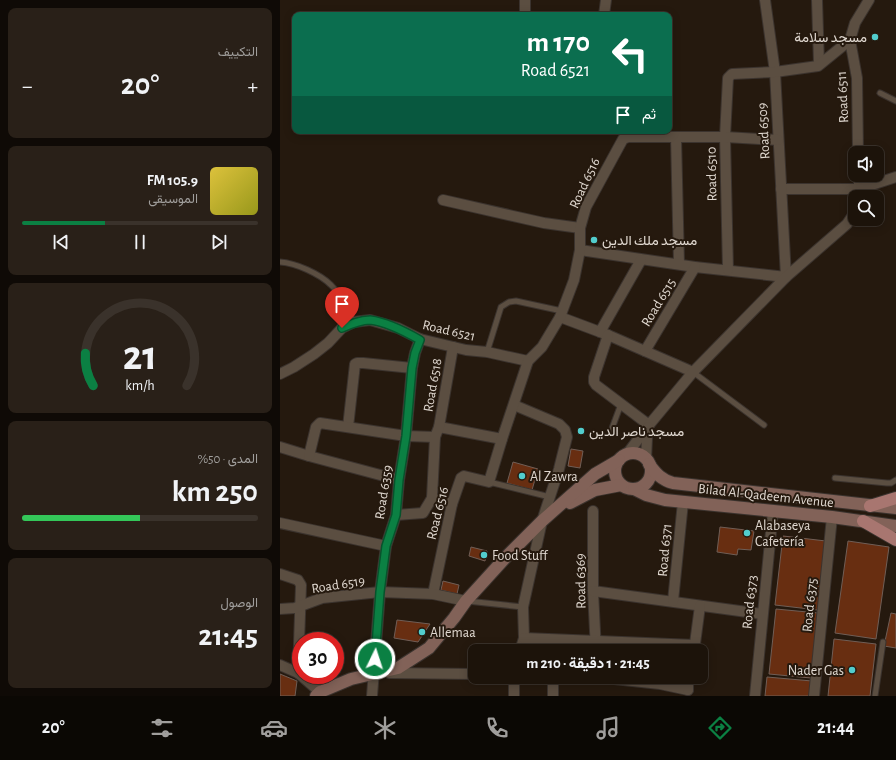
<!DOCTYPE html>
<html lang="ar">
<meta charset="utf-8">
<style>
body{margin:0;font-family:"Alegreya Sans",Vazirmatn,sans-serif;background:#292018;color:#f1f3f6;direction:rtl;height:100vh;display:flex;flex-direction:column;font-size:15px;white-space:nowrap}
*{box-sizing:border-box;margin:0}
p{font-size:13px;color:#a09e9c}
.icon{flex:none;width:22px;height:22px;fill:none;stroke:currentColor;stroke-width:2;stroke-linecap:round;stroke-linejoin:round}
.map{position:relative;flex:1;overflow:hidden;direction:ltr}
.panel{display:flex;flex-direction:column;gap:8px;padding:8px;background:#0f0a06;width:280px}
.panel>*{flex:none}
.top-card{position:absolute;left:12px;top:12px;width:380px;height:122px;border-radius:8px;box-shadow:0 2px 10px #0003,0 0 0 1px #3a322b;direction:rtl;background:#0b6e4f;color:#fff;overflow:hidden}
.fabs{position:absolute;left:568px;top:146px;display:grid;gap:8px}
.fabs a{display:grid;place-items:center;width:36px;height:36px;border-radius:8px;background:#1c130a;box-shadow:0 2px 10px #0003,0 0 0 1px #3a322b;font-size:20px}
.speed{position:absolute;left:12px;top:632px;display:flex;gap:8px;font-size:20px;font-weight:700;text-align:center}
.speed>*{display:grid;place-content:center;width:52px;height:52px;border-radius:50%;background:#1c130a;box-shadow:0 2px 10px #0003,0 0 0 1px #3a322b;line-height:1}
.speed .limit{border:6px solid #d22;background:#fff;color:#111}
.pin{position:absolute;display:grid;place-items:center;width:34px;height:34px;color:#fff;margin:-41px -17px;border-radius:50% 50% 50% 0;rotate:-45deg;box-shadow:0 0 4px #0007}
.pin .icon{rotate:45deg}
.me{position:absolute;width:44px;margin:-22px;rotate:4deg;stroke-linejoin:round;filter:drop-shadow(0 0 3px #0008)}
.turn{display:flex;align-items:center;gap:14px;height:84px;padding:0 16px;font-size:18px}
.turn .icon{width:52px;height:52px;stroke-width:2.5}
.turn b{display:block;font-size:28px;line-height:34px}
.then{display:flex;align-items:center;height:38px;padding:0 16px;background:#0003;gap:8px;font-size:15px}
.big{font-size:30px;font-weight:700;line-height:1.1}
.panel .card{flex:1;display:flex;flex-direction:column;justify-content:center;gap:6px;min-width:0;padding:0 14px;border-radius:8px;background:#292018}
.panel .dial{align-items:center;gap:0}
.dial svg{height:104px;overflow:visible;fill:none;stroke:#3a322b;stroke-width:7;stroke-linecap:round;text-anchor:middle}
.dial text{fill:#f1f3f6;stroke:none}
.song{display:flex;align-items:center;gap:12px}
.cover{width:48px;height:48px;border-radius:6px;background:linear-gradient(135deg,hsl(50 70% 55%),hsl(60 70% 35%))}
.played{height:4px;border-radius:2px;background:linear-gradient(90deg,#0b8043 35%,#3a322b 35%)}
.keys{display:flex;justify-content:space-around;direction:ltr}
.heat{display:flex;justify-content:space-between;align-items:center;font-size:22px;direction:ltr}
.charge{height:6px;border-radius:3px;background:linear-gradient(90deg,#34c759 50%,#3a322b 0)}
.trip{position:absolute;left:188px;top:644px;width:240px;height:40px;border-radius:8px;background:#1c130a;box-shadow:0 2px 10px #0003,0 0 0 1px #3a322b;font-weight:700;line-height:40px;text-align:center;direction:rtl}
.dock{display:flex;height:64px;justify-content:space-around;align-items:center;background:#0b0804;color:#a09e9c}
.dock .icon{width:28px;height:28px}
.dock .active{color:#0b8043}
.dock b{font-size:18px;color:#f1f3f6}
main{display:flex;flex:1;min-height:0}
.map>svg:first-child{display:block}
</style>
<main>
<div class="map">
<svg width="616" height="696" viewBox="0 0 616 696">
<rect width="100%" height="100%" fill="#25190e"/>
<g fill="#682e11" stroke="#705e56">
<polygon points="291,449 303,451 300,468 288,466"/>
<polygon points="233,462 258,469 252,490 227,483"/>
<polygon points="440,527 474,531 471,550 458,549 457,555 437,552"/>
<polygon points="503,536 546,541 538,610 495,605"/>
<polygon points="568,541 609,547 596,639 555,633"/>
<polygon points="191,547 207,551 205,561 189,556"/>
<polygon points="163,581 179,585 177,594 161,590"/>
<polygon points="496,609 538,613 531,678 489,674"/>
<polygon points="611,613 616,614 616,648 604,646"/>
<polygon points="117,620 150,624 138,642 114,638"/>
<polygon points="554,639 596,644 590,696 548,696"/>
<polygon points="0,674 17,681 15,696 0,696"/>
<polygon points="487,677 532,681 530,696 485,696"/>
</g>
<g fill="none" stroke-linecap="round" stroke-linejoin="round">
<defs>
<g id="lane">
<polyline points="600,93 616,101"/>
<path d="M 0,262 C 16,263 40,274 51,285 C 61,294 67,310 74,322"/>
<polyline points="207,352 221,307 229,302 236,301 282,311"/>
<polyline points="413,372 484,425"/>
<polyline points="331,431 341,404"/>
<polyline points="555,478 607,483 611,483 616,480"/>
<polyline points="209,482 270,497"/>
<polyline points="187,601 243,607"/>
<polyline points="595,696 603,642"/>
</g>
<g id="street">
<polyline points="537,0 539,64"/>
<polyline points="245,15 245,0"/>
<polyline points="324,15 326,0"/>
<polyline points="570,40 577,78 578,153"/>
<polyline points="396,137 399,264"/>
<polyline points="579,175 579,197"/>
<polyline points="501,189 579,189 616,177"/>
<polyline points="163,200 264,223 300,228"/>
<polyline points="300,250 415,267 506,277 495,72 485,0"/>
<polyline points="448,270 445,137 448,78 452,74 495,72 538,66 570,40 575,23 589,0"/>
<polyline points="280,317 328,335 413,372"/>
<polyline points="320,332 361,260"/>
<polyline points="328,335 314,377 314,382 316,385 369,425"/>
<polyline points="365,351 415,267"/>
<polyline points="0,374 14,367 34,354 48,343 62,328 74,322 90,320 118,328 140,339 186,350 207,352 248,361"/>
<polyline points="234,405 279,424 285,430 287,437 279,469 262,521 243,607 244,638 240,651"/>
<polyline points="68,427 75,364 77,363 83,363 132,368"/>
<polyline points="159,427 222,439"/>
<polyline points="0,447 29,456 119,480"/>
<polyline points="347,454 369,425 413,372 506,277 567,224 575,212"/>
<polyline points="29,456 36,427 40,423 126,436 155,437"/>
<polyline points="366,460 367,438 368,427"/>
<polyline points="152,498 172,504"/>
<polyline points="313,511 313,591 316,651"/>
<polyline points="116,515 143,513 152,498 155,437 159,427 173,347"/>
<polyline points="0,523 106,546"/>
<polyline points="0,574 18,580 21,585 18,673"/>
<polyline points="313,591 482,614"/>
<polyline points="153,594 172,504 181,478 184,476 209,482 222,439 248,361 262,347 280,317 294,280 300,250 300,228 306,207 343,139 348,137 445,137 498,140"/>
<polyline points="393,601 403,502"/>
<polyline points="0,609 15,608 42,598 100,592 153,594 186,601"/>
<polyline points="244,638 415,645"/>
<polyline points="414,651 420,606"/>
<polyline points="0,665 18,673 40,692"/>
<polyline points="109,673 195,674"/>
<polyline points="234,677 234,696"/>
<polyline points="263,677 315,677"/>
<polyline points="316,677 380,684 408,690"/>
<polyline points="408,677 408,690"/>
<polyline points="92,696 100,592 106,546 116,515 119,480 126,436 132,368 135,353 140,339"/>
<polyline points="273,696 273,678"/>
<polyline points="475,696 493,511"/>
<polyline points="534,696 552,517"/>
</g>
<g id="secondary">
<circle cx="353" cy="471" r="18"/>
<path d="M 369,464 C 376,474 382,480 393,483 L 616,508"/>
<polyline points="354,489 366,495 385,500 552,517 616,526"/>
<polyline points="290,503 315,490 341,485"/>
<polyline points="36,696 40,692 71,679 118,668 149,648 174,618 186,601 226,557 262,521 315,474 339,460"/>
</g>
<g id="primary">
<polyline points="590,506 616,498"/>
<polyline points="583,521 616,540"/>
</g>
</defs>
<use href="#lane" stroke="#3b332e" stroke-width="7"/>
<use href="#street" stroke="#3b332e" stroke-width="12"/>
<use href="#secondary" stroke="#3b332e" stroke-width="14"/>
<use href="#primary" stroke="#3b332e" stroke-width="14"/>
<use href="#lane" stroke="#5b4e41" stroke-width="5"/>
<use href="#street" stroke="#5b4e41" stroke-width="10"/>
<use href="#secondary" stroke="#826258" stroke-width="12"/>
<use href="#primary" stroke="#a87670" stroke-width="12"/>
</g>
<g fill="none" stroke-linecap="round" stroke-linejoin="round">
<defs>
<path id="route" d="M 62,328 C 71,324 80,320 90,320 C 106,322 126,332 140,340 L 135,353 L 132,368 L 126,436 L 119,480 L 116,515 L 106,546 L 100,592 L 95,659"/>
</defs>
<use href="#route" stroke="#07532c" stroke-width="10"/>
<use href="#route" stroke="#0b8043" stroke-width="7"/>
</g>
<g fill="#52cdcd" stroke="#25190e" stroke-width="1.5">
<circle cx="595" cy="37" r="4"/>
<circle cx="314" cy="240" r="4"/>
<circle cx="301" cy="431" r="4"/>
<circle cx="242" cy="476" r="4"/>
<circle cx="467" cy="533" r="4"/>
<circle cx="204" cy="555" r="4"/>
<circle cx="142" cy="632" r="4"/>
<circle cx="572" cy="670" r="4"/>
</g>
<g text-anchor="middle" stroke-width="4" stroke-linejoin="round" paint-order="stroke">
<g font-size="14" fill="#e0d8d0" stroke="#25190e" text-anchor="start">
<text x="587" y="42" text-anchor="end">مسجد سلامة</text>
<text x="322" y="245">مسجد ملك الدين</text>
<text x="309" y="436">مسجد ناصر الدين</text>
<text x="250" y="481">Al Zawra</text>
<text x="475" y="530">Alabaseya<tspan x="475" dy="16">Cafetería</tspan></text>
<text x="212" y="560">Food Stuff</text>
<text x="150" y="637">Allemaa</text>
<text x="564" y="675" text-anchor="end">Nader Gas</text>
</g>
<g font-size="14" fill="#e0d8d0" stroke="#25190e">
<text transform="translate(562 97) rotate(-93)" y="5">Road 6511</text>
<text transform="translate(483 131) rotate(-93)" y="5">Road 6509</text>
<text transform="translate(431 174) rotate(-91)" y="5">Road 6510</text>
<text transform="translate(304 183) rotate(-65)" y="5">Road 6516</text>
<text transform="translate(378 302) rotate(-59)" y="5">Road 6515</text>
<text transform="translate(169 330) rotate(13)" y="5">Road 6521</text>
<text transform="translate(152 385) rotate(-80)" y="5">Road 6518</text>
<text transform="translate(103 492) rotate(-81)" y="5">Road 6359</text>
<text transform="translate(486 495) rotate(6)" y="5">Bilad Al-Qadeem Avenue</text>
<text transform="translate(157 513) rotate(-76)" y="5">Road 6516</text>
<text transform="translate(384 550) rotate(-85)" y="5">Road 6371</text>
<text transform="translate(300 581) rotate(-91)" y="5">Road 6369</text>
<text transform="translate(58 584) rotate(-9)" y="5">Road 6519</text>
<text transform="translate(469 602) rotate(-84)" y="5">Road 6373</text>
<text transform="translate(529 605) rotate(-84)" y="5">Road 6375</text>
</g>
</g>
</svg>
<div class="fabs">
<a><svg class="icon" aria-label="sound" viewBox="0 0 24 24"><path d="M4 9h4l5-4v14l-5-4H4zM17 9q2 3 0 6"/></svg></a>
<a><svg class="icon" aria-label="search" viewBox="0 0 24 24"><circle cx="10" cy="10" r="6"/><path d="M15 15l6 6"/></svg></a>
</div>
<div class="speed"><div class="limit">30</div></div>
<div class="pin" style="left:62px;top:328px;background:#d93025"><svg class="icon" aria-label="arrive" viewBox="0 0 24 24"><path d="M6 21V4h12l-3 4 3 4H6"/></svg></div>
<svg class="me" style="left:95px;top:659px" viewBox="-20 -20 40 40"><circle r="17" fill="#0b8043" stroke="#fff" stroke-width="3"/><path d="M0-11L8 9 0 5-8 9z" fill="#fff"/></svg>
<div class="trip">21:45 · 1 دقيقة · 210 m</div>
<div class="top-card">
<div class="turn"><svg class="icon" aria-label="left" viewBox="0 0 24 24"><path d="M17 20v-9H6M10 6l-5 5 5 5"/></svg><div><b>170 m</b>Road 6521</div></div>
<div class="then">ثم<svg class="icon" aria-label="arrive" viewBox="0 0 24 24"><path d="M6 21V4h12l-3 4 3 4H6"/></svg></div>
</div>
</div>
<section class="panel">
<div class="card"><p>التكييف</p>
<div class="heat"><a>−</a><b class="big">20°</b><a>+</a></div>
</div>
<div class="card">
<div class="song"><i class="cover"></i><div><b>105.9 FM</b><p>الموسيقى</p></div></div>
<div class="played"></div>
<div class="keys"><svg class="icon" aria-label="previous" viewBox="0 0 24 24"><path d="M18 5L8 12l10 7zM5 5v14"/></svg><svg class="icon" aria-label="pause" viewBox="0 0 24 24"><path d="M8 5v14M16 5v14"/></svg><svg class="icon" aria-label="next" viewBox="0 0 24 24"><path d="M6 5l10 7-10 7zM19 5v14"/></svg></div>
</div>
<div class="card dial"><svg viewBox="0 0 100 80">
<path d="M14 69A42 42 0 1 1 86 69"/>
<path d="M14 69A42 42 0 0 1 8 44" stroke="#0b8043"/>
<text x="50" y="56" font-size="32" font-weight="700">21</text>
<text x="50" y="72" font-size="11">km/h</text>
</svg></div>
<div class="card"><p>المدى · 50%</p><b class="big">250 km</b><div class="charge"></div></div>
<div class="card"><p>الوصول</p><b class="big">21:45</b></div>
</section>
</main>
<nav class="dock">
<b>21:44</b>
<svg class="icon active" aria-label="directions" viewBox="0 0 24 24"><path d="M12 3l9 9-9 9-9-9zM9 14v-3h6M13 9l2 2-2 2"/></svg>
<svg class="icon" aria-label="music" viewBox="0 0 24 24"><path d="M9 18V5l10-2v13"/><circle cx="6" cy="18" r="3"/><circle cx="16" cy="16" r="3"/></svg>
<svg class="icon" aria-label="phone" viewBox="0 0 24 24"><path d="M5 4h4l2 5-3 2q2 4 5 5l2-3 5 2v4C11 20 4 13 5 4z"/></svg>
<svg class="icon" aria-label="climate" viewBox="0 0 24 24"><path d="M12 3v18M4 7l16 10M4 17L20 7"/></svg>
<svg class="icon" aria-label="car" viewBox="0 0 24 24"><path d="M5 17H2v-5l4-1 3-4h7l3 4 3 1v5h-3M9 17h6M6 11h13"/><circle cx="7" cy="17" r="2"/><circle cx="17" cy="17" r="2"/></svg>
<svg class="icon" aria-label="filters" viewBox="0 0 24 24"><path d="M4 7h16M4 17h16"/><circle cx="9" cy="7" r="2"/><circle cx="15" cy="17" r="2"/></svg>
<b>20°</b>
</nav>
